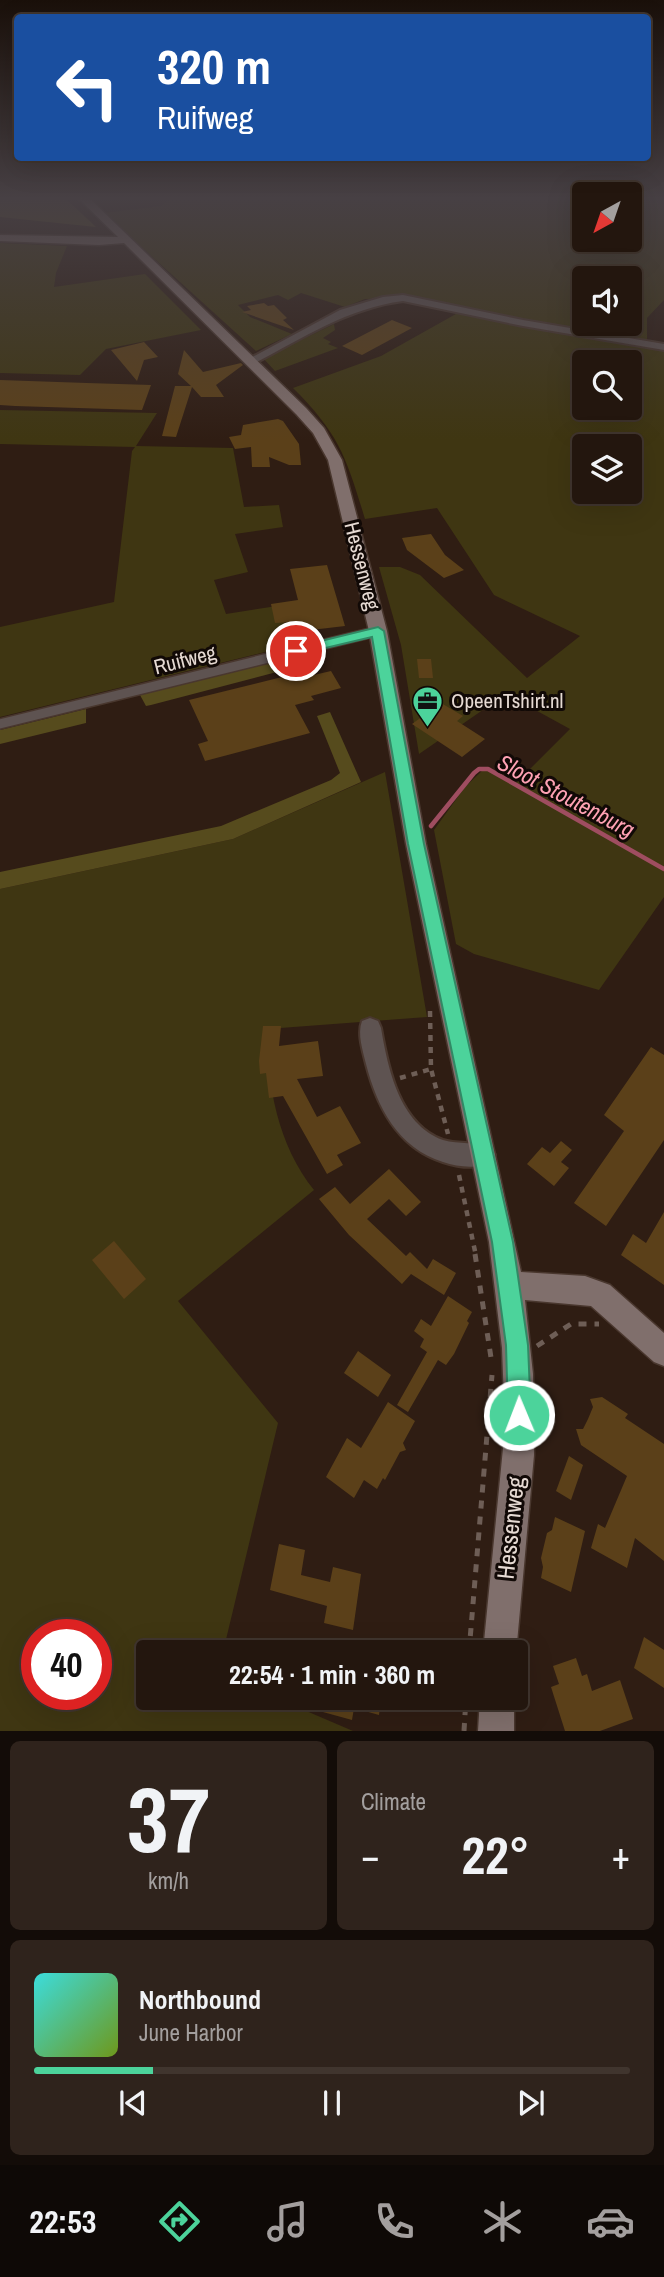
<!DOCTYPE html>
<meta charset="utf-8">
<style>
body{margin:0;font-family:"Archivo Narrow",sans-serif;background:#2f231c;color:#f1f3f6;height:100vh;display:flex;flex-direction:column;font-size:26px;white-space:nowrap}
*{box-sizing:border-box;margin:0}
p{font-size:23px;color:#a39f9e}
.icon{flex:none;width:38px;height:38px;fill:none;stroke:currentColor;stroke-width:2;stroke-linecap:round;stroke-linejoin:round}
.map{position:relative;height:1731px;overflow:hidden}
.details{display:flex;flex-direction:column;gap:10px;padding:10px;background:#130c08;flex:1}
.details>*{flex:none}
.guide{position:absolute;left:14px;top:14px;width:637px;height:147px;border-radius:7px;box-shadow:0 7px 28px #0002,0 0 0 2px #40352e;background:#1a4fa0;color:#fff;overflow:hidden}
.needle{width:46px;rotate:220deg}
.fabs{position:absolute;left:572px;top:182px;display:grid;gap:14px}
.fabs a{display:grid;place-items:center;width:70px;height:70px;border-radius:7px;background:#23160e;box-shadow:0 7px 28px #0002,0 0 0 2px #40352e;font-size:35px}
.speed{position:absolute;left:21px;top:1619px;display:flex;gap:14px;font-size:35px;font-weight:700;text-align:center}
.speed>*{display:grid;place-content:center;width:91px;height:91px;border-radius:50%;background:#23160e;box-shadow:0 7px 28px #0002,0 0 0 2px #40352e;line-height:1}
.speed .limit{border:10px solid #d22;background:#fff;color:#111}
.pin{position:absolute;display:grid;place-items:center;width:60px;height:60px;color:#fff;margin:-30px;border:4px solid #fff;border-radius:50%;box-shadow:0 2px 7px #0007}
.me{position:absolute;width:77px;margin:-38px;rotate:359deg;stroke-linejoin:round;filter:drop-shadow(0 0 5px #0008)}
.turn{display:flex;align-items:center;gap:24px;height:147px;padding:0 28px;font-size:32px}
.turn .icon{width:91px;height:91px;stroke-width:2.5}
.turn b{display:block;font-size:49px;line-height:60px}
.big{font-size:52px;font-weight:700;line-height:1.1}
.details .tile{flex:1;display:flex;flex-direction:column;justify-content:center;gap:10px;min-width:0;padding:0 24px;border-radius:10px;background:#2f231c}
.details .dial{align-items:center;gap:0}
.dial b{font-size:91px;line-height:1}
.song{display:flex;align-items:center;gap:21px}
.cover{width:84px;height:84px;border-radius:10px;background:linear-gradient(135deg,hsl(180 70% 55%),hsl(80 70% 35%))}
.played{height:7px;border-radius:4px;background:linear-gradient(90deg,#4cd39b 20%,#40352e 20%)}
.keys{display:flex;justify-content:space-around;direction:ltr}
.heat{display:flex;justify-content:space-between;align-items:center;font-size:38px;direction:ltr}
.details .tiles{flex:1;display:grid;gap:10px;grid-template-columns:1fr 1fr}
.tile:last-child{grid-column:span 2}
.trip{position:absolute;left:136px;top:1640px;width:392px;height:70px;border-radius:7px;background:#23160e;box-shadow:0 7px 28px #0002,0 0 0 2px #40352e;font-weight:700;line-height:70px;text-align:center}
.menu{display:flex;height:112px;justify-content:space-around;align-items:center;background:#0e0906;color:#a39f9e}
.menu .icon{width:49px;height:49px}
.menu .selected{color:#4cd39b}
.menu b{font-size:32px;color:#f1f3f6}
.map>svg:first-child{display:block}
</style>
<div class="map">
<svg width="664" height="1731" viewBox="0 0 664 1731">
<rect width="100%" height="100%" fill="#2f1d13"/>
<g fill="#3f3612" fill-rule="evenodd">
<path d="M 172,197 L 509,197 L 515,200 L 519,197 L 584,197 L 584,240 L 630,240 L 630,199 L 664,204 L 664,300 L 647,318 L 647,342 L 415,298 L 365,299 L 345,307 L 301,293 L 288,300 L 278,295 L 238,305 L 250,317 L 292,334 L 256,351 L 104,213 L 161,206 ZM 584,278 L 630,278 L 630,324 L 584,324 Z"/>
<polygon points="0,243 67,246 56,273 54,287 145,274 201,330 106,349 80,375 0,373"/>
<path d="M 463,310 L 664,348 L 664,897 L 599,990 L 474,954 L 456,944 L 434,830 L 465,787 L 485,768 L 515,784 L 570,729 L 506,694 L 419,754 L 401,645 L 379,567 L 400,567 L 420,575 L 527,678 L 580,636 L 494,595 L 437,508 L 365,519 C 346,457 340,435 293,388 L 381,356 ZM 584,362 L 630,362 L 630,408 L 584,408 ZM 584,446 L 630,446 L 630,492 L 584,492 Z"/>
<polygon points="334,324 335,330 323,338 331,342 328,344 338,348 275,371 263,358"/>
<polygon points="0,410 157,413 136,446 233,448 244,507 279,505 283,527 235,534 248,572 214,580 226,614 277,606 294,645 0,717 0,627 114,602 132,451 135,447 0,444"/>
<path d="M 385,772 L 427,1017 L 267,1029 C 267,1086 278,1145 314,1190 L 178,1301 L 278,1423 L 223,1652 L 149,1652 L 149,1698 L 276,1698 L 353,1731 L 0,1731 L 0,889 L 233,839 ZM 37,1634 L 96,1634 L 96,1694 L 37,1694 Z"/>
</g>
<g fill="#564b1d">
<polygon points="0,197 64,197 96,227 0,217"/>
<polygon points="287,659 292,668 151,705 146,706 140,695"/>
<polygon points="86,709 86,723 0,744 0,730"/>
<polygon points="330,712 361,782 233,839 0,889 0,872 221,826 331,780 340,773 317,716"/>
</g>
<g fill="none" stroke-linecap="round" stroke-linejoin="round">
<polyline stroke="#9f4d60" stroke-width="4.5" points="431,826 474,773 479,769 488,769 664,869"/>
</g>
<g fill="#5b4019">
<polygon points="264,303 268,306 274,305 287,318 283,320 294,330 242,312 251,310 247,306"/>
<polygon points="392,320 412,328 362,355 342,346"/>
<polygon points="144,342 158,357 144,360 137,381 111,350"/>
<polygon points="184,350 203,372 241,363 243,365 216,385 224,397 201,397 192,387 176,437 162,436 175,386 191,386 178,374"/>
<polygon points="0,380 87,383 151,385 142,410 15,406 0,405"/>
<polygon points="278,419 283,421 299,444 301,465 289,465 269,457 270,467 252,467 251,447 235,449 229,437 241,435 243,425"/>
<polygon points="431,534 445,555 464,570 444,578 407,550 402,538"/>
<polygon points="327,565 345,626 294,632 292,622 275,623 271,604 298,600 290,569"/>
<polygon points="417,659 431,659 433,678 419,678"/>
<polygon points="331,671 341,688 311,696 314,700 295,705 310,733 205,761 198,744 208,741 189,700 298,673 301,678"/>
<polygon points="441,703 463,716 457,721 485,739 462,757 412,724"/>
<polygon points="263,1026 281,1026 279,1046 318,1041 323,1076 297,1079 317,1117 340,1106 361,1143 337,1155 343,1165 327,1174 283,1096 269,1098 266,1073 260,1074 259,1061"/>
<polygon points="651,1047 664,1055 664,1140 606,1226 574,1203 624,1131 604,1115"/>
<polygon points="561,1141 572,1150 561,1162 569,1168 554,1186 527,1164 542,1147 550,1153"/>
<polygon points="389,1169 421,1202 406,1216 389,1199 367,1219 406,1256 410,1252 427,1269 433,1259 456,1273 444,1295 411,1274 402,1284 349,1235 319,1199 335,1187 350,1204"/>
<polygon points="664,1212 664,1285 621,1255 633,1234 646,1243"/>
<polygon points="114,1241 146,1279 124,1299 92,1260"/>
<polygon points="448,1296 472,1312 467,1321 469,1323 454,1354 446,1365 438,1360 408,1412 397,1405 427,1352 420,1347 424,1339 414,1331 421,1319 431,1326"/>
<polygon points="358,1351 391,1375 378,1397 344,1373"/>
<polygon points="602,1397 628,1414 625,1418 664,1444 664,1561 635,1538 627,1568 591,1548 598,1524 605,1528 627,1476 581,1445 576,1429 583,1429 588,1419 593,1407 590,1399"/>
<polygon points="388,1402 415,1421 403,1443 406,1450 400,1452 385,1480 383,1478 377,1489 364,1480 354,1498 326,1477 347,1438 361,1448"/>
<polygon points="569,1456 583,1465 571,1500 556,1491"/>
<polygon points="555,1517 585,1531 571,1592 541,1578 543,1567 541,1558 547,1533 552,1530"/>
<polygon points="279,1544 305,1550 301,1575 330,1582 333,1567 361,1574 353,1630 324,1623 327,1606 270,1590"/>
<polygon points="644,1637 664,1650 664,1688 634,1668"/>
<polygon points="576,1658 582,1676 587,1674 592,1691 620,1680 633,1719 600,1731 565,1731 551,1687 559,1684 553,1666"/>
<polygon points="314,1698 381,1698 379,1715 354,1708 352,1720 312,1709"/>
</g>
<g fill="none" stroke-linecap="round" stroke-linejoin="round">
<defs>
<polyline id="lane" points="0,724 378,631"/>
<g id="street">
<path d="M 403,295 L 523,320 L 664,344 L 664,350 L 523,326 L 403,301 C 348,308 303,338 255,363 L 245,361 L 340,310 L 383,297 Z"/>
<path d="M 370,1018 L 378,1021 L 381,1028 C 388,1068 399,1124 443,1140 C 459,1145 476,1141 491,1147 L 495,1155 L 491,1163 C 476,1169 458,1167 443,1162 C 398,1148 377,1107 366,1064 C 363,1051 357,1034 362,1021 Z"/>
</g>
<g id="secondary">
<polygon points="77,197 88,197 306,408 324,428 342,460 387,631 426,844 521,1272 585,1276 610,1285 664,1333 664,1366 654,1362 591,1306 525,1300 533,1374 534,1455 516,1654 483,1652 505,1428 502,1348 489,1242 406,844 369,631 328,460 313,433 296,414 124,243 99,245 0,241 0,235 118,237"/>
<polygon points="480,1698 514,1698 514,1731 478,1731"/>
</g>
</defs>
<use href="#lane" stroke="#49372e" stroke-width="12"/>
<use href="#street" stroke="#49372e" stroke-width="4"/>
<use href="#secondary" stroke="#49372e" stroke-width="3"/>
<g stroke="#6e5e56" stroke-width="4.5" stroke-dasharray="6 6" stroke-linecap="butt">
<polyline points="430,1011 431,1069 448,1134"/>
<polyline points="400,1078 431,1069"/>
<polyline points="459,1175 476,1256"/>
</g>
<g stroke="#6e5e56" stroke-width="5" stroke-dasharray="8 8" stroke-linecap="butt">
<polyline points="475,1254 492,1364"/>
<polyline points="537,1346 571,1324 599,1324"/>
<polyline points="469,1652 492,1375"/>
<polyline points="464,1731 466,1698"/>
</g>
<use href="#lane" stroke="#5e5351" stroke-width="9"/>
<use href="#street" fill="#5e5351" fill-rule="evenodd"/>
<use href="#secondary" fill="#806f6c" fill-rule="evenodd"/>
</g>
<linearGradient id="sky" x2="0" y2="1"><stop stop-color="#1a100a"/><stop offset="0.45" stop-color="#474044"/><stop offset="1" stop-color="#474044" stop-opacity="0"/></linearGradient>
<rect width="664" height="440" fill="url(#sky)"/>
<polygon fill="#4cd39b" stroke="#318965" stroke-width="2" points="378,627 384,631 424,844 513,1242 528,1345 531,1415 527,1423 519,1426 511,1423 508,1415 506,1345 492,1242 408,844 372,637 296,655 289,651 296,647"/>
<defs>
<symbol id="office-pin" viewBox="-11 -11 22 30"><path d="M0 17L-7.5 6A9.5 9.5 0 1 1 7.5 6Z" fill="#4cd39b" stroke="#110906"/><path d="M-6-3h4V-5.5h4V-3h4V5H-6ZM-1-4.5V-3h2v-1.5ZM-6 0V1H6V0Z" fill="#111"/></symbol>
</defs>
<g fill-rule="evenodd">
<use href="#office-pin" x="410" y="684" width="35" height="47"/>
</g>
<g text-anchor="middle" stroke-width="6" stroke-linejoin="round" paint-order="stroke">
<g font-size="21" fill="#e6dad3" stroke="#110906">
<text transform="translate(362 566) rotate(76)" y="7">Hessenweg</text>
<text transform="translate(185 660) rotate(-14)" y="7">Ruifweg</text>
</g>
<g font-size="21" fill="#e6dad3" stroke="#110906" text-anchor="start">
<text x="451" y="708">OpeenTshirt.nl</text>
</g>
<g font-size="23" font-style="italic" fill="#ffa2b4" stroke="#110906">
<text transform="translate(566 796) rotate(28)" y="8">Sloot Stoutenburg</text>
</g>
<g font-size="24" fill="#e6dad3" stroke="#110906">
<text transform="translate(511 1528) rotate(-84)" y="8">Hessenweg</text>
</g>
</g>
</svg>
<div class="fabs">
<a><svg class="needle" viewBox="-14 -14 28 28"><path d="M0-13l5 13h-10z" fill="#e53935"/><path d="M0 13l5-13h-10z" fill="#a39f9e"/></svg></a>
<a><svg class="icon" aria-label="sound" viewBox="0 0 24 24"><path d="M4 9h4l5-4v14l-5-4H4zM17 9q2 3 0 6"/></svg></a>
<a><svg class="icon" aria-label="search" viewBox="0 0 24 24"><circle cx="10" cy="10" r="6"/><path d="M15 15l6 6"/></svg></a>
<a><svg class="icon" aria-label="layers" viewBox="0 0 24 24"><path d="M12 4l9 5-9 5-9-5zM3 14l9 5 9-5"/></svg></a>
</div>
<div class="speed"><div class="limit">40</div></div>
<div class="pin" style="left:296px;top:651px;background:#d93025"><svg class="icon" aria-label="arrive" viewBox="0 0 24 24"><path d="M6 21V4h12l-3 4 3 4H6"/></svg></div>
<svg class="me" style="left:519px;top:1415px" viewBox="-20 -20 40 40"><circle r="17" fill="#4cd39b" stroke="#fff" stroke-width="3"/><path d="M0-11L8 9 0 5-8 9z" fill="#fff"/></svg>
<div class="trip">22:54 · 1 min · 360 m</div>
<div class="guide">
<div class="turn"><svg class="icon" aria-label="left" viewBox="0 0 24 24"><path d="M17 20v-9H6M10 6l-5 5 5 5"/></svg><div><b>320 m</b>Ruifweg</div></div>
</div>
</div>
<section class="details">
<div class="tiles">
<div class="tile dial"><b>37</b><p>km/h</p></div>
<div class="tile"><p>Climate</p>
<div class="heat"><a>−</a><b class="big">22°</b><a>+</a></div>
</div>
<div class="tile">
<div class="song"><i class="cover"></i><div><b>Northbound</b><p>June Harbor</p></div></div>
<div class="played"></div>
<div class="keys"><svg class="icon" aria-label="previous" viewBox="0 0 24 24"><path d="M18 5L8 12l10 7zM5 5v14"/></svg><svg class="icon" aria-label="pause" viewBox="0 0 24 24"><path d="M8 5v14M16 5v14"/></svg><svg class="icon" aria-label="next" viewBox="0 0 24 24"><path d="M6 5l10 7-10 7zM19 5v14"/></svg></div>
</div>
</div>
</section>
<nav class="menu">
<b>22:53</b>
<svg class="icon selected" aria-label="directions" viewBox="0 0 24 24"><path d="M12 3l9 9-9 9-9-9zM9 14v-3h6M13 9l2 2-2 2"/></svg>
<svg class="icon" aria-label="music" viewBox="0 0 24 24"><path d="M9 18V5l10-2v13"/><circle cx="6" cy="18" r="3"/><circle cx="16" cy="16" r="3"/></svg>
<svg class="icon" aria-label="phone" viewBox="0 0 24 24"><path d="M5 4h4l2 5-3 2q2 4 5 5l2-3 5 2v4C11 20 4 13 5 4z"/></svg>
<svg class="icon" aria-label="climate" viewBox="0 0 24 24"><path d="M12 3v18M4 7l16 10M4 17L20 7"/></svg>
<svg class="icon" aria-label="car" viewBox="0 0 24 24"><path d="M5 17H2v-5l4-1 3-4h7l3 4 3 1v5h-3M9 17h6M6 11h13"/><circle cx="7" cy="17" r="2"/><circle cx="17" cy="17" r="2"/></svg>
</nav>
